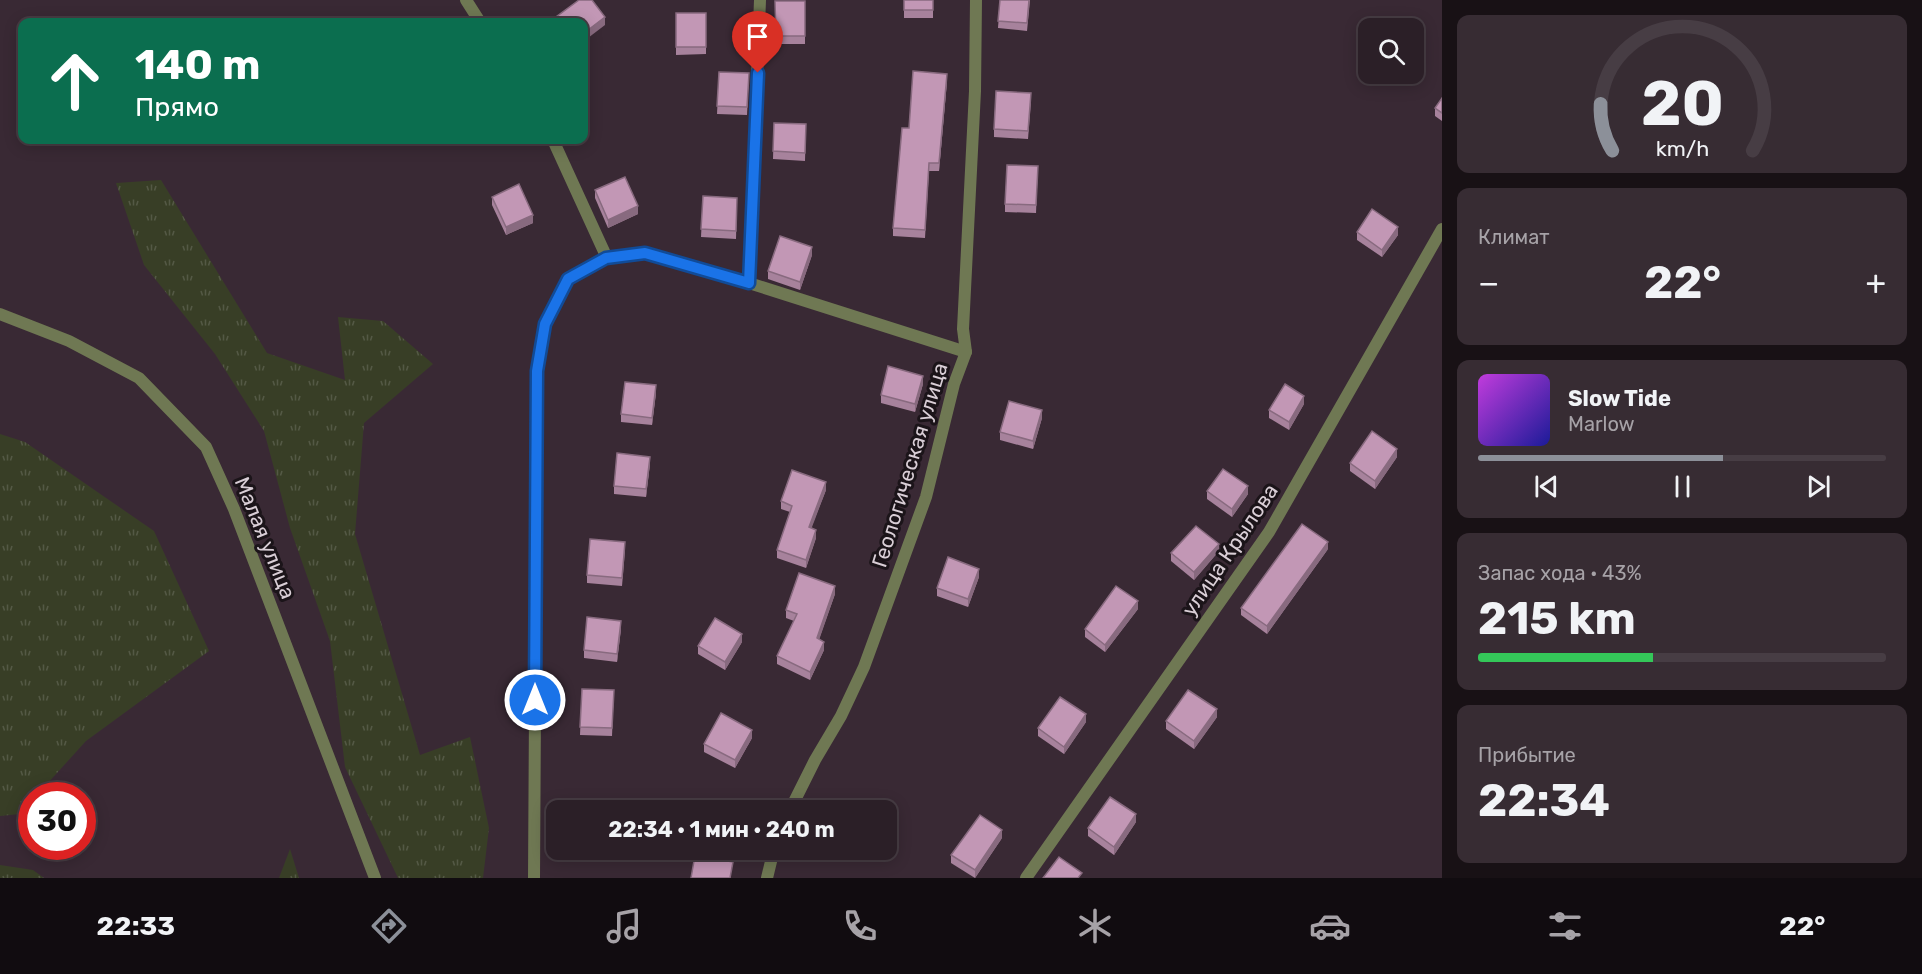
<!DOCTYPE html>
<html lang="ru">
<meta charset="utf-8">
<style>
body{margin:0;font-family:Rubik,sans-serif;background:#372c33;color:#f1f3f6;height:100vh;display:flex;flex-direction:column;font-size:22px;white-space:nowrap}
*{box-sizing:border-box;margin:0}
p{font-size:20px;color:#a6a2a7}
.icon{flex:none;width:33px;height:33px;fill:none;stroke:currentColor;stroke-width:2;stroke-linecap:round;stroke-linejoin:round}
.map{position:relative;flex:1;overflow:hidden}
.panel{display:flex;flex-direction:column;gap:15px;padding:15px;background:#181115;width:480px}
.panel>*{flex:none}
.hud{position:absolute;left:18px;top:18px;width:570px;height:126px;border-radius:12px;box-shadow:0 3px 15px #0003,0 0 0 2px #473d44;background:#0b6e4f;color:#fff;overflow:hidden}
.buttons{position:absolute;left:1358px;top:18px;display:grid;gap:12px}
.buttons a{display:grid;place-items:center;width:66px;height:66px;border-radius:12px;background:#2b1f27;box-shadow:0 3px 15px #0003,0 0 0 2px #473d44;font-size:30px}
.speed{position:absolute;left:18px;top:782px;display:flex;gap:12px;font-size:30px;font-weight:700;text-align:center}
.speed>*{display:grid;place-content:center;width:78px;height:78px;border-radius:50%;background:#2b1f27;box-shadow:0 3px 15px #0003,0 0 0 2px #473d44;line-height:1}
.speed .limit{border:9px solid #d22;background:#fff;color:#111}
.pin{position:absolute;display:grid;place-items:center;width:51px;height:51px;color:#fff;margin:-62px -26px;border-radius:50% 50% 50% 0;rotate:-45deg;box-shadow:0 0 6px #0007}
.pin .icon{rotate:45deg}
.me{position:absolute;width:66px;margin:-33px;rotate:0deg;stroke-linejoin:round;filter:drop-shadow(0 0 4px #0008)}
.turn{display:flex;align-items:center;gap:21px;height:126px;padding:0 18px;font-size:27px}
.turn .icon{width:78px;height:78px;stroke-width:2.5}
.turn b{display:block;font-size:42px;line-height:51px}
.big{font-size:45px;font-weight:700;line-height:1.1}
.panel .widget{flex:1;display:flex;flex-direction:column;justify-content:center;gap:9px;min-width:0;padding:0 21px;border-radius:12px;background:#372c33}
.panel .dial{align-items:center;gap:0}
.dial svg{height:156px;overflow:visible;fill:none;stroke:#473d44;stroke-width:7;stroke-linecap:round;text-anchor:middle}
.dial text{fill:#f1f3f6;stroke:none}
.song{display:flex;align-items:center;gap:18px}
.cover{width:72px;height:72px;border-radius:9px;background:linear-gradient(135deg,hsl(290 70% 55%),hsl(240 70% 35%))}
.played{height:6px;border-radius:3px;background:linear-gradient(90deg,#8c9099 60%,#473d44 60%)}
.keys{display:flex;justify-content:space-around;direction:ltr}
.heat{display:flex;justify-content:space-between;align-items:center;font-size:33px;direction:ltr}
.charge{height:9px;border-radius:4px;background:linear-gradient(90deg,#34c759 43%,#473d44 0)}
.trip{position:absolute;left:546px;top:800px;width:351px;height:60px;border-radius:12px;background:#2b1f27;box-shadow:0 3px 15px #0003,0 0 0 2px #473d44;font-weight:700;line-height:60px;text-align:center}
.dock{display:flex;height:96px;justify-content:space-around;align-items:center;background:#110c10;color:#a6a2a7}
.dock .icon{width:42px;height:42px}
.dock .selected{color:#8c9099}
.dock b{font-size:27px;color:#f1f3f6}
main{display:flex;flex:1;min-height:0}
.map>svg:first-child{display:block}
</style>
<main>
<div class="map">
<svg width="1442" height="878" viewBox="0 0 1442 878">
<defs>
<pattern id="grass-tufts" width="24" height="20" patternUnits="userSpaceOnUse" patternTransform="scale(1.5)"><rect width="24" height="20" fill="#383e26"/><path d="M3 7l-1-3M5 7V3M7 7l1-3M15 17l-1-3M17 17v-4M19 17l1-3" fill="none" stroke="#545945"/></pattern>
</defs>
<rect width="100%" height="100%" fill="#392934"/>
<g fill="url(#grass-tufts)">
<polygon points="161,180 267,353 345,380 338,317 383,321 433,364 364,423 355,534 420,755 470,737 489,828 483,878 398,878 345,767 330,641 290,528 264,431 215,354 144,265 116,183"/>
<polygon points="0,434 25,442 154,531 209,651 86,741 37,795 32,795 31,801 20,814 0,816"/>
<polygon points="290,849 299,878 279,878"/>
<polygon points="0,865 33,870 44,878 0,878"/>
</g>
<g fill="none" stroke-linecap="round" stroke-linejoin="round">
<g stroke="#6f7853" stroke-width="12">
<polyline points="466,0 480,22"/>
<polyline points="607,258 645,253 749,283 966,352"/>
<polyline points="749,283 760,0"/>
<polyline points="534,878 537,371 545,324 568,279 607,258 553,140"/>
<polyline points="1026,878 1269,532 1442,229"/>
</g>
<g stroke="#6f7853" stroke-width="12">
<polyline points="0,314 69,341 139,378 206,447 234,509 375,878"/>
<polyline points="790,810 815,760 841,716 864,667 926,497 954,384 966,352 963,329 975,91 976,0"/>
<polyline points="767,878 774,849"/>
</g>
</g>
<g fill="#a7829c">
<rect x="904" y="0" width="29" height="18"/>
<polygon points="1000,0 1030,0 1027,31 998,28"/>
<polygon points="775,1 805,1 805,44 776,44"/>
<polygon points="676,13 706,13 706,54 676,55"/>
<polygon points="719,72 749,73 747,115 717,114"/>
<polygon points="947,81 939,171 929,171 925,238 893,236 893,228 909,128"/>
<polygon points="1442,98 1442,121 1435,116 1435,108"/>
<polygon points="1031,101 1028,139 994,137 994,129"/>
<polygon points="774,123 806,124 805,161 773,159"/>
<polygon points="1038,166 1036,213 1005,212 1005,204"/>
<polygon points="595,190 638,214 608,228 595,198"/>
<polygon points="703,196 737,198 736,239 701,237"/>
<polygon points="492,197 533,223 506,235 492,205"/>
<polygon points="1357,232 1398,235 1382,257 1357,240"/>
<polygon points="812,255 800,290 768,279 768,271"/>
<polygon points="923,384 915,412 881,403 881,395"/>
<polygon points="656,393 652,425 621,422 621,414"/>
<polygon points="1304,404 1289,430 1269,418 1269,410"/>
<polygon points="1042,418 1033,449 1000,440 1000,432"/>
<polygon points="1397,457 1375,489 1350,471 1350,463"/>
<polygon points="650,464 646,497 614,494 614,486"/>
<polygon points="826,490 811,528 816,538 806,568 777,558 777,550 790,512 781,509 781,501"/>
<polygon points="1207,491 1248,494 1232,517 1207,499"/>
<polygon points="1328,549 1267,634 1241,615 1241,608"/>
<polygon points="625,550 622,586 587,583 587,575"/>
<polygon points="1219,551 1194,580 1171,561 1171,553"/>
<polygon points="979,577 968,607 937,596 937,588"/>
<polygon points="835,594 819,639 824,650 810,680 777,664 777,656 794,621 786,618 786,610"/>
<polygon points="1138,609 1105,652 1085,637 1085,629"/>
<polygon points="621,629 617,662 584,658 584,650"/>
<polygon points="742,642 725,670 698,654 698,646"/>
<polygon points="582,689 614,690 612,736 580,735"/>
<polygon points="1217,717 1194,749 1166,729 1166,721"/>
<polygon points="1086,722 1064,754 1038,736 1038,728"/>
<polygon points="752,738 735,768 704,752 704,744"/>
<polygon points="1136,822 1114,855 1088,836 1088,828"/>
<polygon points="1002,838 975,878 951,863 951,855"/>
</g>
<g fill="#886a7f">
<polygon points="605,17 605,25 584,41 584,33"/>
<polygon points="947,74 947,81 939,171 939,163"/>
<polygon points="638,206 638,214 608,228 608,220"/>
<polygon points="533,215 533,223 506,235 506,227"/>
<polygon points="1398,227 1398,235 1382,257 1382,250"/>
<polygon points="812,247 812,255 800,290 800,282"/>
<polygon points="923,376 923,384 915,412 915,404"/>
<polygon points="656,385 656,393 652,425 652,418"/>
<polygon points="1304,396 1304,404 1289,430 1289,422"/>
<polygon points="1042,410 1042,418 1033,449 1033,441"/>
<polygon points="1397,449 1397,457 1375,489 1375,481"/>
<polygon points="650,457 650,464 646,497 646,489"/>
<polygon points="826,482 826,490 809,535 809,527"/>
<polygon points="1248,486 1248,494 1232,517 1232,509"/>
<polygon points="816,530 816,538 806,568 806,560"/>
<polygon points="1328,542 1328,549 1267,634 1267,626"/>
<polygon points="1219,544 1219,551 1194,580 1194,572"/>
<polygon points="979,569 979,577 968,607 968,599"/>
<polygon points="835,586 835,594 817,646 817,638"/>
<polygon points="1138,601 1138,609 1105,652 1105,645"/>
<polygon points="621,621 621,629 617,662 617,654"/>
<polygon points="742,634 742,642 725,670 725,662"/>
<polygon points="824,642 824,650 810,680 810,672"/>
<polygon points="1217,709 1217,717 1194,749 1194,741"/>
<polygon points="1086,714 1086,722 1064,754 1064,747"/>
<polygon points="752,730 752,738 735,768 735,760"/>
<polygon points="1136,814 1136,822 1114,855 1114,847"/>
<polygon points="1002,830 1002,838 975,878 975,870"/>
</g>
<g fill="#c297b5" stroke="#886a7f" stroke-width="1.5">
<polygon points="579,0 592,0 605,17 584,33 584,22 560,22 556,17"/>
<rect x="904" y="0" width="29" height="10"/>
<polygon points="1000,0 1029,0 1027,23 998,21"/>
<polygon points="775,1 805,1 805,36 776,36"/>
<rect x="676" y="13" width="30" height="34"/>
<polygon points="913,71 947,74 939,163 929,163 925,230 893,228 902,128 909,128"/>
<polygon points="719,72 749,73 747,107 717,106"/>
<polygon points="996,91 1031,93 1028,131 994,129"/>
<polygon points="1442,98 1442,113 1435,108"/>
<polygon points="774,123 806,124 805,153 773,151"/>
<polygon points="1007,165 1038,166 1036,205 1005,204"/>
<polygon points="625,177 638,206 608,220 595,190"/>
<polygon points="519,184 533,215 506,227 492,197"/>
<polygon points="703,196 737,198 736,231 701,229"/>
<polygon points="1372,209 1398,227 1382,250 1357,232"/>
<polygon points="780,236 812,247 800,282 768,271"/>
<polygon points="888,366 923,376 915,404 881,395"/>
<polygon points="625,382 656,385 652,418 621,414"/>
<polygon points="1285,384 1304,396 1289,422 1269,410"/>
<polygon points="1009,401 1042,410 1033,441 1000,432"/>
<polygon points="1372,431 1397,449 1375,481 1350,463"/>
<polygon points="617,453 650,457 646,489 614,486"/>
<polygon points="1223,469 1248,486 1232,509 1207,491"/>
<polygon points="792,470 826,482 809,527 816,530 806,560 777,550 792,506 781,501"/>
<polygon points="1302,524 1328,542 1267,626 1241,608"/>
<polygon points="1196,526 1219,544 1194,572 1171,553"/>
<polygon points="590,539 625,542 622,578 587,575"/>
<polygon points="948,557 979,569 968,599 937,588"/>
<polygon points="799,573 835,586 817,638 824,642 810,672 777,656 797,614 786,610"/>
<polygon points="1116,586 1138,601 1105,645 1085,629"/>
<polygon points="587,617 621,621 617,654 584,650"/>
<polygon points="715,618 742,634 725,662 698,646"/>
<polygon points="582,689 614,690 612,728 580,727"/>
<polygon points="1188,690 1217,709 1194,741 1166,721"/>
<polygon points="1060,697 1086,714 1064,747 1038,728"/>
<polygon points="721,713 752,730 735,760 704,744"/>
<polygon points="1110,797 1136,814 1114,847 1088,828"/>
<polygon points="980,815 1002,830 975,870 951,855"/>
<polygon points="695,855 733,862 730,878 691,878"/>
<polygon points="1059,857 1082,873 1078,878 1043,878"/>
</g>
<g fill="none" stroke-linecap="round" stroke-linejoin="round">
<defs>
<polyline id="route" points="535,700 537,371 545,324 568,279 606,258 645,253 749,283 758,73"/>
</defs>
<use href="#route" stroke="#114b97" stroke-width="15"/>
<use href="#route" stroke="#1a73e8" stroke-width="10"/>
</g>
<g text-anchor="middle" stroke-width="6" stroke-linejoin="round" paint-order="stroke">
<g font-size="21" fill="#d9ced6" stroke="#1b1419">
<text transform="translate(910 465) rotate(-73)" y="7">Геологическая улица</text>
<text transform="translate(265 538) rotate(68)" y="7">Малая улица</text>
<text transform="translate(1230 550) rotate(-56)" y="7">улица Крылова</text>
</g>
</g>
</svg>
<div class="buttons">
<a><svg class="icon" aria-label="search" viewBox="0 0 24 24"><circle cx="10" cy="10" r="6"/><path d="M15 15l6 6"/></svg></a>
</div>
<div class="speed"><div class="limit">30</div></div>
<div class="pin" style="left:758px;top:73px;background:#d93025"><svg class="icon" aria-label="arrive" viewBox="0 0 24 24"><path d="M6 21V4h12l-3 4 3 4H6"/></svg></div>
<svg class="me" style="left:535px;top:700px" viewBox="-20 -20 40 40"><circle r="17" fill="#1a73e8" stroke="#fff" stroke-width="3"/><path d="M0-11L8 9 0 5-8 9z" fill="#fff"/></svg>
<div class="trip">22:34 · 1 мин · 240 m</div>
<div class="hud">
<div class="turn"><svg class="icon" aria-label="ahead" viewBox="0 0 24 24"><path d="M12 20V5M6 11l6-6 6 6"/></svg><div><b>140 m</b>Прямо</div></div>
</div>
</div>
<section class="panel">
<div class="widget dial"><svg viewBox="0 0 100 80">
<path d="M14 69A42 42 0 1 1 86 69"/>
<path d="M14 69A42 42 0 0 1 8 45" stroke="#8c9099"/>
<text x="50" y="56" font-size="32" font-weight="700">20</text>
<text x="50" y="72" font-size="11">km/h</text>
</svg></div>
<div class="widget"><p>Климат</p>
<div class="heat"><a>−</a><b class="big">22°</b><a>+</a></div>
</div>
<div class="widget">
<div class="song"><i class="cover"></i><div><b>Slow Tide</b><p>Marlow</p></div></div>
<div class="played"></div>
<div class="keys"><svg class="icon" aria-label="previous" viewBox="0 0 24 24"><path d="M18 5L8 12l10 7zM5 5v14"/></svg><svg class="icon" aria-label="pause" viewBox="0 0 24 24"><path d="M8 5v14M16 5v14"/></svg><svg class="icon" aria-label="next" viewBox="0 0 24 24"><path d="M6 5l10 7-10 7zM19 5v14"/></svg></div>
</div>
<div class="widget"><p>Запас хода · 43%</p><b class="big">215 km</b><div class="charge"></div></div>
<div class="widget"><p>Прибытие</p><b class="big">22:34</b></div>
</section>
</main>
<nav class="dock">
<b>22:33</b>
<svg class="icon selected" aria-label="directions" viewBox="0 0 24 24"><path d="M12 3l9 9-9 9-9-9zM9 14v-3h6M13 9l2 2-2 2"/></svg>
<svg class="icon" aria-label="music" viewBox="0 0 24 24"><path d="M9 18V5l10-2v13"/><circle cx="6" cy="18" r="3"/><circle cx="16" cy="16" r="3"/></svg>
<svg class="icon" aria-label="phone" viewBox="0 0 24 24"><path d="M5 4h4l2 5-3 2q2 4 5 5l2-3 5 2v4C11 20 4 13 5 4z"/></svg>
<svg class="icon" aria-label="climate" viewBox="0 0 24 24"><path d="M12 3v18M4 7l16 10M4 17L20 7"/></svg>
<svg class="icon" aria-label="car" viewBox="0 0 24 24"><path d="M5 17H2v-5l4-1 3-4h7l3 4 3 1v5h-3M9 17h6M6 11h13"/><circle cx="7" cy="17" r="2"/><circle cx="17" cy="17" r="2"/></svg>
<svg class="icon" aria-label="filters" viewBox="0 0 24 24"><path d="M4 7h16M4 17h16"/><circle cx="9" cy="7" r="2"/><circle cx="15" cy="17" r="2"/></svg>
<b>22°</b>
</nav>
